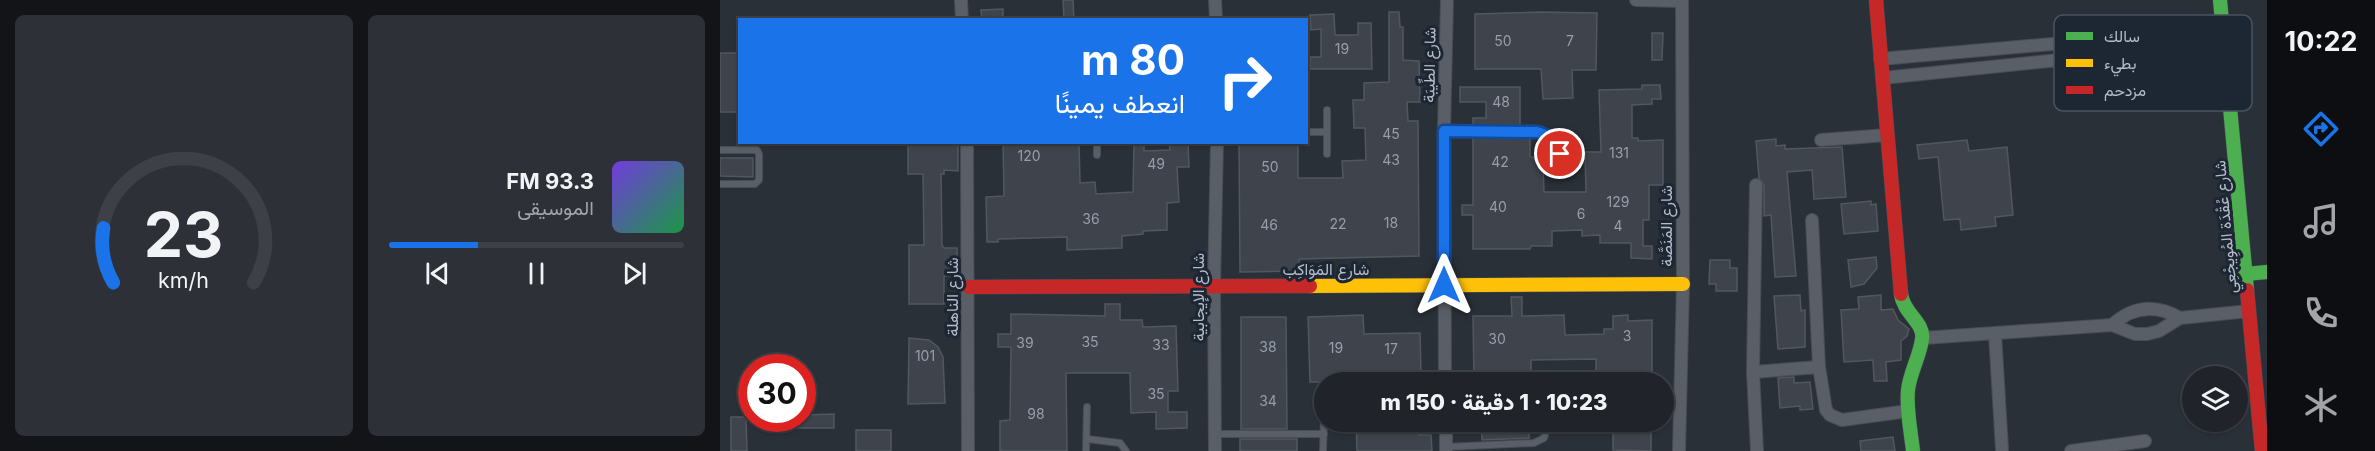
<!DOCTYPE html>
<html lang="ar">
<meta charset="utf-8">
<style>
body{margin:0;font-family:Inter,Vazirmatn,sans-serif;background:#2d3036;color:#f1f3f6;direction:rtl;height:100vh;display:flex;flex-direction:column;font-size:22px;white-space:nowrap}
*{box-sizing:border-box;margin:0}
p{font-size:20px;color:#a2a4a8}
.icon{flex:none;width:33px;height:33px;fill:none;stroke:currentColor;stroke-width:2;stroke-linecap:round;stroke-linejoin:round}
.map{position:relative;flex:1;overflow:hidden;direction:ltr}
.details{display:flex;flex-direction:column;gap:15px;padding:15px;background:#121417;width:720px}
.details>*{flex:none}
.hud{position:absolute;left:18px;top:18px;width:570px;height:126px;border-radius:0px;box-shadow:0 2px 4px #0004,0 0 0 2px #3d4147;direction:rtl;background:#1a73e8;color:#fff;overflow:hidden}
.tools{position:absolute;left:1462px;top:366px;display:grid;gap:12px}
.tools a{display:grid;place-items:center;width:66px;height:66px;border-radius:50%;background:#20242a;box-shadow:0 2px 4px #0004,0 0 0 2px #3d4147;font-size:30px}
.speed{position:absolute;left:18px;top:354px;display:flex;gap:12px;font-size:30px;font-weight:700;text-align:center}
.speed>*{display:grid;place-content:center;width:78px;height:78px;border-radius:50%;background:#20242a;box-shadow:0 2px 4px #0004,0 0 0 2px #3d4147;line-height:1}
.speed .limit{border:9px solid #d22;background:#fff;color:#111}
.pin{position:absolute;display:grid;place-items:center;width:51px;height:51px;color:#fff;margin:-26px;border:3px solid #fff;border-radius:50%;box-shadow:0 2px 6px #0007}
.me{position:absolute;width:66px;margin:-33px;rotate:0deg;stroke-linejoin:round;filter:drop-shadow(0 0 4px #0008)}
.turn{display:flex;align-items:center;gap:21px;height:126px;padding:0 24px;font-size:27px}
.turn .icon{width:78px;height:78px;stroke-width:2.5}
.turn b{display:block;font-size:42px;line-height:51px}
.details .card{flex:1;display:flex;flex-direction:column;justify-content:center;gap:9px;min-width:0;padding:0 21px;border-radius:9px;background:#2d3036}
.details .dial{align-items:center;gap:0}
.dial svg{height:156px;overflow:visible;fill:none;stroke:#3d4147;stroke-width:7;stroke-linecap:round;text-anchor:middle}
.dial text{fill:#f1f3f6;stroke:none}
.song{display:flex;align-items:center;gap:18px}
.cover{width:72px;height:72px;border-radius:9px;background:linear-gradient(135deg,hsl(260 70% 55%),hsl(140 70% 35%))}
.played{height:6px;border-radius:3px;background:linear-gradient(90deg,#1a73e8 30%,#3d4147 30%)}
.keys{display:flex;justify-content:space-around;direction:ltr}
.details .tiles{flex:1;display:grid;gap:15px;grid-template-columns:repeat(2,1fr)}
.trip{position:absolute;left:594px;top:372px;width:360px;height:60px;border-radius:30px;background:#20242a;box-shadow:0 2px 4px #0004,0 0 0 2px #3d4147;font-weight:800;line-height:60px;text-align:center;direction:rtl}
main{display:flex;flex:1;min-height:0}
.tab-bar{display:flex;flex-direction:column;width:108px;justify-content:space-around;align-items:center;background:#0d0e11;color:#a2a4a8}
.tab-bar .icon{width:42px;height:42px}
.tab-bar .active{color:#1a73e8}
.tab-bar b{font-size:27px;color:#f1f3f6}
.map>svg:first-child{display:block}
</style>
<main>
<nav class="tab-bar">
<b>10:22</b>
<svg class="icon active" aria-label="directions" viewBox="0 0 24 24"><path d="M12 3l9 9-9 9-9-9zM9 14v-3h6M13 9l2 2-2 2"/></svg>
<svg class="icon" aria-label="music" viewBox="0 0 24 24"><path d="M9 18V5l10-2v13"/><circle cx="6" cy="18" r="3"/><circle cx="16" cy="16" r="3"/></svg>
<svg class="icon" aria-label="phone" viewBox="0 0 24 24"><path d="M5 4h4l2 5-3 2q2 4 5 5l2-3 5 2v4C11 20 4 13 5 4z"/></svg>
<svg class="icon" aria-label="climate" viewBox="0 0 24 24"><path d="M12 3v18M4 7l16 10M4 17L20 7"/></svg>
</nav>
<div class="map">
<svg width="1547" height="451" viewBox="0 0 1547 451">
<rect width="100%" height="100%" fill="#2a3038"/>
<g fill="#3f444c" stroke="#52575f" stroke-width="1.5">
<polygon points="343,0 353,0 354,20 344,20"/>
<polygon points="283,9 283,20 262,20 261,10"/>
<polygon points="669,12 679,12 680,27 683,27 683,60 699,61 700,102 687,102 688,121 698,121 699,256 579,259 579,271 520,272 519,142 578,142 578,178 623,178 622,161 646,160 645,128 634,128 633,100 644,100 644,83 669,82"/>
<polygon points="822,12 877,13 876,70 852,70 853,98 823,99 821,69 755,69 755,14"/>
<polygon points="614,14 615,35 638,35 638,23 651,23 652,69 590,69 590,57 601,57 601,29 591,30 590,15"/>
<polygon points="932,33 943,33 942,60 932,60"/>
<rect x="0" y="53" width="20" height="59"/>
<polygon points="922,85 940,85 941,99 932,99 932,104 912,105 912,138 918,138 918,141 943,140 943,185 929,185 929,220 923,220 923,246 932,246 932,259 911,258 911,243 880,243 880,235 862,236 862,230 832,231 832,246 811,246 810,249 753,249 753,215 742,215 742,205 753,205 753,137 810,137 810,157 819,157 819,164 823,164 824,192 866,192 865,152 881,152 879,90 922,89"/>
<polygon points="740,87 800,87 800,127 753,126 753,118 766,118 766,102 740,102"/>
<polygon points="1056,139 1056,146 1065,145 1065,149 1122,147 1126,197 1094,199 1092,170 1067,172 1076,276 1055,277 1051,215 1044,216 1044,185 1039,178 1036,141"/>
<polygon points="1247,140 1249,151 1287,147 1293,215 1275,217 1276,226 1241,230 1240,219 1224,220 1218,157 1199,159 1197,145"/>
<polygon points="188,142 238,142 238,171 224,170 224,174 221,174 222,245 224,248 237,248 238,275 224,276 224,304 189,304 189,245 204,245 203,174 188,174"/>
<polygon points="283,142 359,142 360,183 375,182 376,194 413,192 414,142 424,142 424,151 450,150 449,142 468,142 469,167 457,167 459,202 447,203 447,230 423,231 423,234 402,236 402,248 347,250 347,237 278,239 278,242 267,242 266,197 284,196"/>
<polygon points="0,158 33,158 33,177 0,176"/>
<polygon points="1151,201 1151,205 1156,204 1158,231 1124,234 1121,204"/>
<polygon points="1156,257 1157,268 1144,284 1131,287 1128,260"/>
<polygon points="990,260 1010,260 1010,268 1017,268 1017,291 996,291 996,284 989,284"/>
<polygon points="1080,295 1081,311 1085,310 1085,347 1058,349 1054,296"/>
<polygon points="1161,295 1161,310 1173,309 1178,320 1189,329 1187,336 1181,341 1181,360 1166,362 1167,381 1154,381 1153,360 1124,362 1121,310 1139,309 1138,297"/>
<polygon points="791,297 802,297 802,316 844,315 845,335 884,334 884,329 893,329 893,316 908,315 908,321 932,320 932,382 876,382 876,359 811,360 811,382 754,382 753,316 792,316"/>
<polygon points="385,304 400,304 400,320 422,320 423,327 456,326 458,391 448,391 448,412 467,412 467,428 436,429 436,412 411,413 410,373 346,373 347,451 280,451 280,421 290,420 291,347 278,347 278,334 291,334 291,314 385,316"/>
<polygon points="643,315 644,334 700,333 701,373 698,373 698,382 590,382 588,317"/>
<polygon points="521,317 566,317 567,429 521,429"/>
<polygon points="189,338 209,340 218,347 223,357 225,403 188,404"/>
<polygon points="1074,377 1074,383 1090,382 1093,409 1080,410 1080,406 1060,408 1058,378"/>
<polygon points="114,414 114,428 77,428 77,418 82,418 82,415"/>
<polygon points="11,417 26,417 27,451 11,451"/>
<polygon points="636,422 699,422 699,435 711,435 712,451 637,451"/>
<polygon points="761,422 809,422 809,438 762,440"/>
<polygon points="876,422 912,422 912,425 931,425 931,451 893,450 893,433 876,433"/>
<rect x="136" y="430" width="35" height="21"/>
<polygon points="1173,437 1175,451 1141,451 1140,441"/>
<rect x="520" y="439" width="57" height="12"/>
</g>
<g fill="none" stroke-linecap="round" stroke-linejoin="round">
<defs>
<g id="lane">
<path d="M 724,131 L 817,132 C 830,135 834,141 840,154"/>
<polyline points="586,132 607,132"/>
<polyline points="0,150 37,150 39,154 39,180 35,184 0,184"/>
<polyline points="607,154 607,110"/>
<polyline points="377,155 377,142"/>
<polyline points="495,434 604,434"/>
<polyline points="367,439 400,443 406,451"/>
<polyline points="726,447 814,443 824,438 828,425 833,422"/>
<polyline points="366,451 367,407"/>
<polyline points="603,451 604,416"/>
</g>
<g id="street">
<polyline points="241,0 242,20"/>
<polyline points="495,0 496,20"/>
<polyline points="916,0 962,1"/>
<polyline points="1160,59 1424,36 1443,39 1503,34"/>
<polyline points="1163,78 1416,52 1426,49 1443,39"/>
<polyline points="1101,140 1167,135"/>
<polyline points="247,142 248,451"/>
<polyline points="1036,185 1033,372 1037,451"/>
<polyline points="1092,220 1099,367 1106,410 1110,415 1122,420 1188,411"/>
<path d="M 1392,325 C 1413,306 1436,304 1460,318"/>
<polyline points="1275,334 1282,449"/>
<polyline points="1203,338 1392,325 1415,334 1427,334 1439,331 1460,318 1529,311"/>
<polyline points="1033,372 1099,367"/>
<polyline points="725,382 724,131 727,0"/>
<polyline points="726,422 726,451"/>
<polyline points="495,451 494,286 497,142"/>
<polyline points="959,451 963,284 962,0"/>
<polyline points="1351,451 1425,441"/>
</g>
<g id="fast">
<polyline points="1500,0 1527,290"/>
<polyline points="1526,274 1547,272"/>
<path d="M 1181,294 C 1183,313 1205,323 1202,339 C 1200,356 1190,372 1188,390 C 1186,409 1191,432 1193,451"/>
</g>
<polyline id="slow" points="590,286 963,284"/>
<g id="jam">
<polyline points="1156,0 1181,294"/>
<polyline points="249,287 590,286"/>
<polyline points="1527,290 1542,451"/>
</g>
</defs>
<use href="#lane" stroke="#484c55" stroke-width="8"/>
<use href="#street" stroke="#484c55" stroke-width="14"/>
<use href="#fast" stroke="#484c55" stroke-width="15"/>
<use href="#slow" stroke="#484c55" stroke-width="15"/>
<use href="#jam" stroke="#484c55" stroke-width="15"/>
<use href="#lane" stroke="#5a5e66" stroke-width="6"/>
<use href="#street" stroke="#5a5e66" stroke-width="12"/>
<use href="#fast" stroke="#4caf50" stroke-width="14"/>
<use href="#slow" stroke="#ffc107" stroke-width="14"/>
<use href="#jam" stroke="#c62828" stroke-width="14"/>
</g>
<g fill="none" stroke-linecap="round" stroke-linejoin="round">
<defs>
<path id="route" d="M 724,285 L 724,131 L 817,132 C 830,135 834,141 840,154"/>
</defs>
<use href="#route" stroke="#114b97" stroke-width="15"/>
<use href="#route" stroke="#1a73e8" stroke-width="10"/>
</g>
<g text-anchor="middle" stroke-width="6" stroke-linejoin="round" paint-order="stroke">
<g font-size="14" fill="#979eaa">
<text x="783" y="46">50</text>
<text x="850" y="46">7</text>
<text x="622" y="54">19</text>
<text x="781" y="107">48</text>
<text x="671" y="139">45</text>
<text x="899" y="158">131</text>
<text x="309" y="161">120</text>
<text x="671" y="165">43</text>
<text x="780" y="167">42</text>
<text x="436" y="169">49</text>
<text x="550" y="172">50</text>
<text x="898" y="207">129</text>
<text x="778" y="212">40</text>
<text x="861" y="219">6</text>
<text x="371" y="224">36</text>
<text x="671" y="228">18</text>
<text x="618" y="229">22</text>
<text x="549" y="230">46</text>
<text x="898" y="231">4</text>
<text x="907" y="341">3</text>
<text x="777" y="344">30</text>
<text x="370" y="347">35</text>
<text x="305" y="348">39</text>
<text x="441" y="350">33</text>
<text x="548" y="352">38</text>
<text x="616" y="353">19</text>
<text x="671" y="354">17</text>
<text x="205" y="361">101</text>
<text x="436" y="399">35</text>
<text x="548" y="406">34</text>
<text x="316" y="419">98</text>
</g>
<g font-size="16" fill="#b4bcc9" stroke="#1d2633">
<text transform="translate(709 65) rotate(-89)" y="6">شارع الطِّيبَة</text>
<text transform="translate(946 226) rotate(-90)" y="6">شارع المَنَصَّة</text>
<text transform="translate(1505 227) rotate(-95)" y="6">شارع عُقْدَة المُوِيجْعِي</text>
<text x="606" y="275">شارع المَوَاكِب</text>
<text transform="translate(232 297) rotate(-90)" y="6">شارع الناهلة</text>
<text transform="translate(478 297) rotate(-90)" y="6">شارع الإيجابية</text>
</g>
</g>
<rect x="1334" y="15" width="198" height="96" rx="9" fill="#1d2633" stroke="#4a5360" stroke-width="1.5"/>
<rect x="1346" y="32" width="27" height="8" fill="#4caf50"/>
<rect x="1346" y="59" width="27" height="8" fill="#ffc107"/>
<rect x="1346" y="86" width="27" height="8" fill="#c62828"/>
<g font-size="16" fill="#b4bcc9">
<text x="1384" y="42">سالك</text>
<text x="1384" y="69">بطيء</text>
<text x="1384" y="96">مزدحم</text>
</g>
</svg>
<div class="tools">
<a><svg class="icon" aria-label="layers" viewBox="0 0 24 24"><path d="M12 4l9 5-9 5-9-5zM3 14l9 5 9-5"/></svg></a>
</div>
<div class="speed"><div class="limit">30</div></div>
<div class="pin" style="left:840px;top:154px;background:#d93025"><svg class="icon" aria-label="arrive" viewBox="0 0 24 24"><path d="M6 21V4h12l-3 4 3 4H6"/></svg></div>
<svg class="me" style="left:724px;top:285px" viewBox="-20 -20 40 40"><path d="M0-17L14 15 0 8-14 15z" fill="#1a73e8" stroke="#fff" stroke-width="4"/></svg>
<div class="trip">10:23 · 1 دقيقة · 150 m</div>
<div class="hud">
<div class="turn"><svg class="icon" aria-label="right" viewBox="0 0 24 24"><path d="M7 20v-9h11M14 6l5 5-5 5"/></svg><div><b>80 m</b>انعطف يمينًا</div></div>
</div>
</div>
<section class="details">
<div class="tiles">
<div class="card">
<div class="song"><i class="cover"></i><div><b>93.3 FM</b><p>الموسيقى</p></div></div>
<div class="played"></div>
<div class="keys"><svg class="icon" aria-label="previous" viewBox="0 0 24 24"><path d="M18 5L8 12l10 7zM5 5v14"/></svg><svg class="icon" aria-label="pause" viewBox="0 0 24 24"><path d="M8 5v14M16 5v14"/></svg><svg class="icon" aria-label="next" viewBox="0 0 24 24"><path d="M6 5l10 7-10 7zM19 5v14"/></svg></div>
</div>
<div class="card dial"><svg viewBox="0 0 100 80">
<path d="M14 69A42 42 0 1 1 86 69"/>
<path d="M14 69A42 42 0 0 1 9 41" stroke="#1a73e8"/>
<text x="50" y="56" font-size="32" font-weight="700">23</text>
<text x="50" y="72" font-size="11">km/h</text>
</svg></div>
</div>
</section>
</main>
